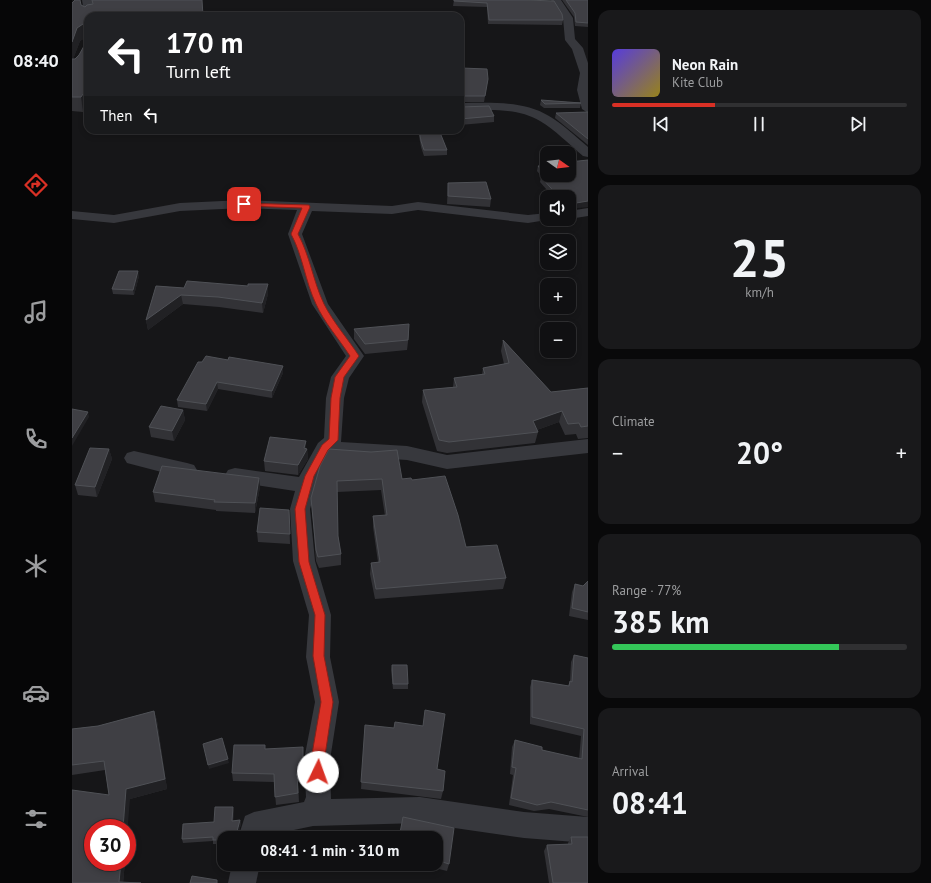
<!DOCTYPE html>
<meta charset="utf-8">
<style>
body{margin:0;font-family:"PT Sans",sans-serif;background:#19191b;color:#f1f3f6;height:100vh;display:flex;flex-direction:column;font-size:15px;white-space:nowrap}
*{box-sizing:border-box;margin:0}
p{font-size:13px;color:#9c9d9f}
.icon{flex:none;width:22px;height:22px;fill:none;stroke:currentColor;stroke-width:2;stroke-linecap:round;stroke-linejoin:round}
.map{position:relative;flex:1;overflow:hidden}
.panel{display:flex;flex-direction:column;gap:10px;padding:10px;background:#09090a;width:343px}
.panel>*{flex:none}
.banner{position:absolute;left:12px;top:12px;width:380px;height:122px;border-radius:12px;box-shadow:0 2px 6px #0003,0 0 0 1px #303032;background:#202124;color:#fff;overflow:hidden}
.needle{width:26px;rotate:104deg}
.tools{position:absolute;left:468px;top:146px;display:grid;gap:8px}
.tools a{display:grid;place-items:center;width:36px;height:36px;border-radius:8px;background:#101012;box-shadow:0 2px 6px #0003,0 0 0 1px #303032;font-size:20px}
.speed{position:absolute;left:12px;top:819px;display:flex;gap:8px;font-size:20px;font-weight:700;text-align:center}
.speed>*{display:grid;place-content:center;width:52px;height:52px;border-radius:50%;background:#101012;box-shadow:0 2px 6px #0003,0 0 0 1px #303032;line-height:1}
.speed .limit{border:6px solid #d22;background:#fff;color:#111}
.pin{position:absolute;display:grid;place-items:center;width:34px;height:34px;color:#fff;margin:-17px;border-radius:8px;box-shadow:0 2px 6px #0006}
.me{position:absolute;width:44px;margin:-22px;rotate:3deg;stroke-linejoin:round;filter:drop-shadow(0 0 3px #0008)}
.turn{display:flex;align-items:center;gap:14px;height:84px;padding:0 16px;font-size:18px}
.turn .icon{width:52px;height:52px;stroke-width:2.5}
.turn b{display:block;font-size:28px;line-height:34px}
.then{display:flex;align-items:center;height:38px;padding:0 16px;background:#0003;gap:8px;font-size:15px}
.big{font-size:30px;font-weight:700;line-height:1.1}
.panel .widget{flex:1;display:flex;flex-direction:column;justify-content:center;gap:6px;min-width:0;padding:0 14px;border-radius:12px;background:#19191b}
.panel .dial{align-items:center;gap:0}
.dial b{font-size:52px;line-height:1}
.song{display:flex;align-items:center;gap:12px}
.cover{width:48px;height:48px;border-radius:6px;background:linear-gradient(135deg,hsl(250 70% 55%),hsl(50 70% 35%))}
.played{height:4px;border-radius:2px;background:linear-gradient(90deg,#d93025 35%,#303032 35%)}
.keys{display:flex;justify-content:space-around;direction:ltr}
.heat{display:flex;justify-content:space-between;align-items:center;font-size:22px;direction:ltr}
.charge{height:6px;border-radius:3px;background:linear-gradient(90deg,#34c759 77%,#303032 0)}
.trip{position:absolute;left:145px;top:831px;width:226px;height:40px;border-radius:12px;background:#101012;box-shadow:0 2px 6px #0003,0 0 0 1px #303032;font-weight:700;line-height:40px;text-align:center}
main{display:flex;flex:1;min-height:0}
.tabs{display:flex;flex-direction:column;width:72px;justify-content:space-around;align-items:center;background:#060607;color:#9c9d9f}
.tabs .icon{width:28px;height:28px}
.tabs .active{color:#d93025}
.tabs b{font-size:18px;color:#f1f3f6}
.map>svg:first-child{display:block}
</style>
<main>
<nav class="tabs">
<b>08:40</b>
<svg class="icon active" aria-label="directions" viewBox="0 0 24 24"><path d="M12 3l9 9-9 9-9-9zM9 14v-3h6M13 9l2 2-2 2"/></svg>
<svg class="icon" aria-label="music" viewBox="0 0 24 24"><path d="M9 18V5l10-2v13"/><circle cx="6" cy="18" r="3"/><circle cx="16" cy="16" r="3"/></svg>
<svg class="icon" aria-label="phone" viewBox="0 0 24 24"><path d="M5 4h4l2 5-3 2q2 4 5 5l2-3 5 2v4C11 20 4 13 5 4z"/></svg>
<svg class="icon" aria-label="climate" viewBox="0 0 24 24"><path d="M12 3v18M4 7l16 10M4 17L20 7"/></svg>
<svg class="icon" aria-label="car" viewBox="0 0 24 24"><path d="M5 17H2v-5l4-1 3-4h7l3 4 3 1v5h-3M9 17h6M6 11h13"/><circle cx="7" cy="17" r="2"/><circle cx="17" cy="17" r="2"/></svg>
<svg class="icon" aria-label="filters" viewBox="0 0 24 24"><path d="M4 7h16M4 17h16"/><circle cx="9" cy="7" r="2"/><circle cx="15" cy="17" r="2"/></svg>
</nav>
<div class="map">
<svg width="516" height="883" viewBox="0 0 516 883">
<rect width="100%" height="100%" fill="#161618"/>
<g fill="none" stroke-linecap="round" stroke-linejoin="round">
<g fill="#37383d" fill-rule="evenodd">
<polygon points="10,0 20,0 22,16 16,16 16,19 13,18"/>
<polygon points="479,0 489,0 501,18 503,39 511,48 516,63 516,113 510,109 505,90 508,73 500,49 493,40 491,18"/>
<path d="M 388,103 C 416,103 451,100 477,116 C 491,124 503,136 516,147 L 516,157 L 511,156 C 497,144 483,130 468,121 C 445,107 413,110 388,111 Z"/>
<polygon points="172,200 320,206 346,202 456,215 475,213 475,219 481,219 456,223 346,210 320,214 240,211 230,234 256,304 292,356 277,378 272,398 269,442 335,446 375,455 516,439 516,453 375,469 335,460 258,455 247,476 238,509 243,561 259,615 258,657 267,702 258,760 259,799 348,797 452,812 516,817 516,843 452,838 348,823 241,826 193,836 192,838 166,838 173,816 182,812 232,802 234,797 232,760 243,702 234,657 237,615 221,561 218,509 223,491 163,482 156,480 153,475 156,470 163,468 227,477 246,443 252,438 254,398 259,377 274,356 240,304 216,234 225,210 172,208 108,211 42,223 0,219 0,211 42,215 108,203"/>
<polygon points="516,208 516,216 497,219 496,219 497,211"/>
<polygon points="62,451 115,463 122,465 125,470 122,475 115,477 101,475 55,463 52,458 55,453"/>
<polygon points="160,864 188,864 184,883 156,883"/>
</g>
</g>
<g fill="#323236" fill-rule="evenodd">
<path d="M 130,0 L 16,16 L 16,105 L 11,112 L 0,111 L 0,3 L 9,5 L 13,7 ZM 14,37 L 12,46 L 7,55 L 3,59 L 1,59 L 8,41 Z"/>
<polygon points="382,0 455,0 491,20 490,25 416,24 415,7 381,6"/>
<polygon points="490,0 516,0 516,27 503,26 502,17"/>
<polygon points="389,68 416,79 412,102 388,102"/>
<polygon points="469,100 509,103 508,108 472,108 468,105"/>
<polygon points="388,106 422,116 422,122 388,125"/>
<polygon points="516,112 516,145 483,118 484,113"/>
<polygon points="346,130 366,130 375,150 375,155 352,156 349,147"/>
<polygon points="516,160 516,207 497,197 481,197 468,182 469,177 470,177 465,171 466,166"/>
<polygon points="376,183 419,199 418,207 375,204"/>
<polygon points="67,276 62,295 41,294 40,289"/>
<polygon points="84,286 196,294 191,313 147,307 111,304 76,330 74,320"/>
<polygon points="282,329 337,334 335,350 293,354 282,339"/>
<polygon points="431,340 479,392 516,388 516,438 506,439 504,434 493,435 487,422 465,430 466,432 463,443 375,453 365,451 350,402 351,390 381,387 382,378 410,375 411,368 432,364 429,351"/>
<polygon points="156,360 211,366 211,373 200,398 146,389 135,411 106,407 105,400 130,362"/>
<polygon points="111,410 113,420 102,441 79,437 77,427"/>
<polygon points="234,441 234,449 235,449 236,459 226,475 193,471 192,461"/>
<polygon points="37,449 40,459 25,497 6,495 3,485"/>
<polygon points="248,466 340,480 394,547 434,578 431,589 303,599 298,574 299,563 306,562 301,527 301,516 313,516 309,490 265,492 266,536 269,554 269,565 247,568 244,561 240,509 239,498"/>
<polygon points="187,478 188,487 183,513 144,511 144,510 83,502 81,492"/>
<polygon points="217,510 218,544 186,542 185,532"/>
<polygon points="516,581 516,620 497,616 500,592 503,584 511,586"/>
<polygon points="502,655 516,658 516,817 477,809 462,811 437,805 441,775 438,774 440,747 443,740 470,750 507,759 509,736 458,724 458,687 460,680 496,686 498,681 499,662"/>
<polygon points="320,665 336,684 336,689 321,689 319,670"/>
<polygon points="82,711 85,721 95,789 58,799 21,862 53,862 51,883 0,883 37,795 33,770 0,775 0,729 26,726"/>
<polygon points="293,725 365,769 371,791 369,799 289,789"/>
<polygon points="193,745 193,749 231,755 232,782 226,782 227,802 204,805 202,782 161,781 160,773"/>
<polygon points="162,811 161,821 168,820 169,824 165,838 152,838 152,844 141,844 141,841 111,843 110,839"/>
<polygon points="499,837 516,883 477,883 472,851 475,845 496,844 496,843"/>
<polygon points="364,838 377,864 375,871 346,864 364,864"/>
</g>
<g fill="#212124">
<polygon points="14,22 16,36 8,41 0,62 0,42 5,28"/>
<polygon points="16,87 16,105 11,112 9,97"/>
<polygon points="516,201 516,207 497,209 497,206 498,204"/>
<polygon points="66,271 67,276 62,295 61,290"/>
<polygon points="196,284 196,294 191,313 190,303"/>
<polygon points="109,295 111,304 76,330 74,320"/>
<polygon points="211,366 211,373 200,398 200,391"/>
<polygon points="145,382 146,389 135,411 134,404"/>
<polygon points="111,410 113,420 102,441 100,431"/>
<polygon points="490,411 487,422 459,432 461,421"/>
<polygon points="16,412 17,417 0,446 0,438"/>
<polygon points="234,441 234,451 235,449 236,459 226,475 226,465 232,448"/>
<polygon points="37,449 40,459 25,497 23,487"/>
<polygon points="187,478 188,487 183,513 183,503"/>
<polygon points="82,711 85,721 95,789 58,799 55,835 55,828 51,828 54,789"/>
<polygon points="156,759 157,763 137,769 136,765"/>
<polygon points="161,807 162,811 161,825 160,821"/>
<polygon points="168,820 169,824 165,838 164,835"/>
<polygon points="49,862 53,862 51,883 47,883"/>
</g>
<g fill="#3f3f44" stroke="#4f5156">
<polygon points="3,0 8,0 9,5 13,7 15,5 21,4 20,0 130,0 131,16 16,16 16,87 9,97 0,97 0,59 3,59 7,55 12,46 15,29 14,22 5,28 0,42 0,3"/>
<polygon points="382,0 455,0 482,1 490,14 491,20 417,20 415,3 382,1"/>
<polygon points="494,0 516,0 516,23 504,22 503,13"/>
<polygon points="389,68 415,69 416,79 413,96 389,96 388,100 388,80 389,80"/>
<polygon points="469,100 509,103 473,104"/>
<polygon points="388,106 389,107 417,106 422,116 388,119"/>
<polygon points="516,112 516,139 484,113"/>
<polygon points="347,130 367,130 375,150 352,150 349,141"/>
<polygon points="516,160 516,201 498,204 497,206 497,197 487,197 469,177 474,176 466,166 475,165 475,175 497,175 497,162"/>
<polygon points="414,182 419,199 376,196 376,183"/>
<polygon points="47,271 66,271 61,290 40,289"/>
<polygon points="115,281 176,286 176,284 196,284 190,303 146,297 109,295 74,320 84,286 112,288"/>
<polygon points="337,324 336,340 293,344 282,329"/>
<polygon points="431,340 479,392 516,388 516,426 509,427 507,423 496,424 490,411 461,421 466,432 377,442 367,440 351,390 385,387 382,378 413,374 411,368 437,363"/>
<polygon points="134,356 156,360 157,357 211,366 200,391 145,382 134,404 105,400 126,362 130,362"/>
<polygon points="89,406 111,410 100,431 77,427"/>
<polygon points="0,409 16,412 0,438"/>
<polygon points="198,437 234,441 232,448 235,449 226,465 192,461"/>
<polygon points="18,448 37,449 23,487 3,485"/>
<polygon points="257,449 299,452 325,450 330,479 339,478 340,480 373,476 386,515 394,547 425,545 434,578 304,589 299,563 308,562 301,516 315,515 310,479 265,481 266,536 269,554 246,557 244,550 239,498 248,466"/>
<polygon points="90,466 187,478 183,503 142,502 143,500 81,492"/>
<polygon points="188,508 217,510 218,534 185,532"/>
<polygon points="516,581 516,612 500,608 503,584 511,586"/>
<polygon points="502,655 516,658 516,810 479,802 465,805 439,798 444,768 440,767 443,740 470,747 470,750 510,759 512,729 460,717 460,680 497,686 498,681 500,682"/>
<polygon points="320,665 335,665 336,684 321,684"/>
<polygon points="353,710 373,714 365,769 373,771 371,791 289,782 293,725 322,728 323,722 351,726"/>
<polygon points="82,711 93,779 54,789 51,828 21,828 21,862 49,862 47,882 69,883 0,883 0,790 37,795 32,761 0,765 0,729 26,726"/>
<polygon points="150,738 156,759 136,765 131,744"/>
<polygon points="162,745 193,745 193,749 231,747 231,773 225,774 226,793 203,797 202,774 160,773"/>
<polygon points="143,807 161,807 160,821 168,820 164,835 160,835 160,838 152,838 152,840 141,840 141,837 110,839 111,824 142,822"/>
<polygon points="331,817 382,828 377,864 364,860 364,838 327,838"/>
<polygon points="499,837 516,837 516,883 481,883 475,845 500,844"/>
<polygon points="120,876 145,880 145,883 118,883"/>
</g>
<path fill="#d93025" stroke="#8d1f18" d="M 169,203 L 237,205 L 238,207 L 226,234 C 238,256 241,281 252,304 C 261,322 276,339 287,356 L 272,377 L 268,398 L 266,440 L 256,450 L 242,476 L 233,509 L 237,562 L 253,615 L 252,656 L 261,702 L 250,776 L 246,778 L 242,776 L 239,760 L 249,702 L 241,656 L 243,615 L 227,562 L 223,509 L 233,476 L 250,445 L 257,439 L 259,398 L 263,377 L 278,356 C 267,339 252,322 244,304 C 233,281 231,256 219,234 L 230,208 L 172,206 L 169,206 Z"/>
</svg>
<div class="tools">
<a><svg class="needle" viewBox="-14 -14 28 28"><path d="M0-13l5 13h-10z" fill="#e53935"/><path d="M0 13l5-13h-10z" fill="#9c9d9f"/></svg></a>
<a><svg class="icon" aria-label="sound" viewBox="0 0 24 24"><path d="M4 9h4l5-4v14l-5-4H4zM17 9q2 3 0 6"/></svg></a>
<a><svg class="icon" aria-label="layers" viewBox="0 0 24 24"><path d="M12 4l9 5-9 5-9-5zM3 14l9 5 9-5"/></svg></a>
<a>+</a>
<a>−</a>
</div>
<div class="speed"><div class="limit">30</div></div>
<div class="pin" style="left:172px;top:204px;background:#d93025"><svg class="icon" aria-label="arrive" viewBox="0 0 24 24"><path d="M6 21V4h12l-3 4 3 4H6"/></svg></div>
<svg class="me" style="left:246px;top:772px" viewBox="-20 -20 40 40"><circle r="19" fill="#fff"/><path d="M0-13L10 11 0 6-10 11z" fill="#d93025"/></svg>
<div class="trip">08:41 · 1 min · 310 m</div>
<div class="banner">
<div class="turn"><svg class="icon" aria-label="left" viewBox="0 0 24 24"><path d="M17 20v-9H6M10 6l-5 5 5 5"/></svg><div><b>170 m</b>Turn left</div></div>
<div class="then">Then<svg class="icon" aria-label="left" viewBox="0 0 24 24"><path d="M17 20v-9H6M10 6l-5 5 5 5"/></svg></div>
</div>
</div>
<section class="panel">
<div class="widget">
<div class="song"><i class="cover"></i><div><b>Neon Rain</b><p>Kite Club</p></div></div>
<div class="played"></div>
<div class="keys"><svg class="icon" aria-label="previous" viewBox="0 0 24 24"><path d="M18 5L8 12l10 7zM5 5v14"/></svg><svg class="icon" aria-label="pause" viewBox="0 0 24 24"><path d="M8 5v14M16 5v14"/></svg><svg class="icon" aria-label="next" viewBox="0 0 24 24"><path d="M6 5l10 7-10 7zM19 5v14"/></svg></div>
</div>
<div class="widget dial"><b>25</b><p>km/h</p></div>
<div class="widget"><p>Climate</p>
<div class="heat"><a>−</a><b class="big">20°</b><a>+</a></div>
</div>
<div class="widget"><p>Range · 77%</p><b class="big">385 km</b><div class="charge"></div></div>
<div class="widget"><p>Arrival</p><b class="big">08:41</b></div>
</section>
</main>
